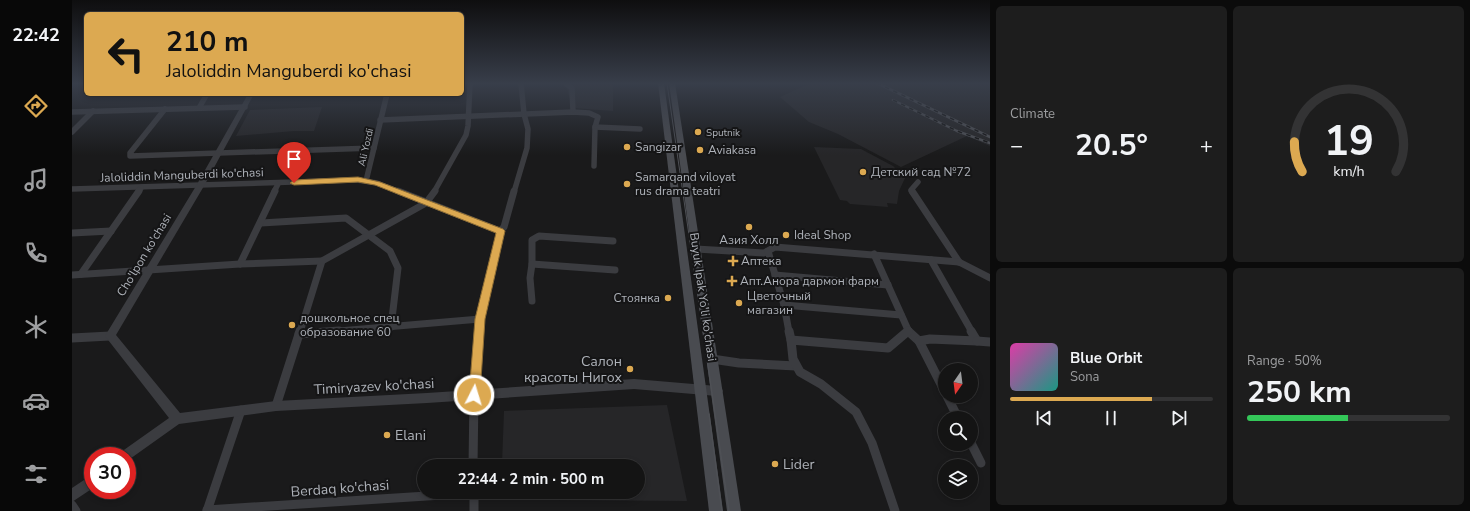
<!DOCTYPE html>
<meta charset="utf-8">
<style>
body{margin:0;font-family:"Nunito Sans",sans-serif;background:#1d1d1d;color:#f1f3f6;height:100vh;display:flex;flex-direction:column;font-size:15px;white-space:nowrap}
*{box-sizing:border-box;margin:0}
p{font-size:13px;color:#9d9ea0}
.icon{flex:none;width:22px;height:22px;fill:none;stroke:currentColor;stroke-width:2;stroke-linecap:round;stroke-linejoin:round}
.map{position:relative;flex:1;overflow:hidden}
.sheet{display:flex;flex-direction:column;gap:6px;padding:6px;background:#0b0b0b;width:480px}
.sheet>*{flex:none}
.top-card{position:absolute;left:12px;top:12px;width:380px;height:84px;border-radius:6px;box-shadow:0 2px 6px #0003,0 0 0 1px #333334;background:#dca951;color:#111;overflow:hidden}
.needle{width:26px;rotate:194deg}
.buttons{position:absolute;left:866px;top:363px;display:grid;gap:8px}
.buttons a{display:grid;place-items:center;width:40px;height:40px;border-radius:50%;background:#141414;box-shadow:0 2px 6px #0003,0 0 0 1px #333334;font-size:20px}
.speed{position:absolute;left:12px;top:447px;display:flex;gap:8px;font-size:20px;font-weight:700;text-align:center}
.speed>*{display:grid;place-content:center;width:52px;height:52px;border-radius:50%;background:#141414;box-shadow:0 2px 6px #0003,0 0 0 1px #333334;line-height:1}
.speed .limit{border:6px solid #d22;background:#fff;color:#111}
.pin{position:absolute;display:grid;place-items:center;width:34px;height:34px;color:#fff;margin:-41px -17px;border-radius:50% 50% 50% 0;rotate:-45deg;box-shadow:0 0 4px #0007}
.pin .icon{rotate:45deg}
.me{position:absolute;width:44px;margin:-22px;rotate:5deg;stroke-linejoin:round;filter:drop-shadow(0 0 3px #0008)}
.turn{display:flex;align-items:center;gap:14px;height:84px;padding:0 16px;font-size:18px}
.turn .icon{width:52px;height:52px;stroke-width:2.5}
.turn b{display:block;font-size:28px;line-height:34px}
.big{font-size:30px;font-weight:700;line-height:1.1}
.sheet .card{flex:1;display:flex;flex-direction:column;justify-content:center;gap:6px;min-width:0;padding:0 14px;border-radius:6px;background:#1d1d1d}
.sheet .dial{align-items:center;gap:0}
.dial svg{height:104px;overflow:visible;fill:none;stroke:#333334;stroke-width:7;stroke-linecap:round;text-anchor:middle}
.dial text{fill:#f1f3f6;stroke:none}
.song{display:flex;align-items:center;gap:12px}
.cover{width:48px;height:48px;border-radius:6px;background:linear-gradient(135deg,hsl(320 70% 55%),hsl(170 70% 35%))}
.played{height:4px;border-radius:2px;background:linear-gradient(90deg,#dca951 70%,#333334 70%)}
.keys{display:flex;justify-content:space-around;direction:ltr}
.heat{display:flex;justify-content:space-between;align-items:center;font-size:22px;direction:ltr}
.charge{height:6px;border-radius:3px;background:linear-gradient(90deg,#34c759 50%,#333334 0)}
.sheet .tiles{flex:1;display:grid;gap:6px;grid-template-columns:repeat(2,1fr)}
.trip{position:absolute;left:345px;top:459px;width:228px;height:40px;border-radius:20px;background:#141414;box-shadow:0 2px 6px #0003,0 0 0 1px #333334;font-weight:700;line-height:40px;text-align:center}
main{display:flex;flex:1;min-height:0}
.dock{display:flex;flex-direction:column;width:72px;justify-content:space-around;align-items:center;background:#080808;color:#9d9ea0}
.dock .icon{width:28px;height:28px}
.dock .selected{color:#dca951}
.dock b{font-size:18px;color:#f1f3f6}
.map>svg:first-child{display:block}
</style>
<main>
<nav class="dock">
<b>22:42</b>
<svg class="icon selected" aria-label="directions" viewBox="0 0 24 24"><path d="M12 3l9 9-9 9-9-9zM9 14v-3h6M13 9l2 2-2 2"/></svg>
<svg class="icon" aria-label="music" viewBox="0 0 24 24"><path d="M9 18V5l10-2v13"/><circle cx="6" cy="18" r="3"/><circle cx="16" cy="16" r="3"/></svg>
<svg class="icon" aria-label="phone" viewBox="0 0 24 24"><path d="M5 4h4l2 5-3 2q2 4 5 5l2-3 5 2v4C11 20 4 13 5 4z"/></svg>
<svg class="icon" aria-label="climate" viewBox="0 0 24 24"><path d="M12 3v18M4 7l16 10M4 17L20 7"/></svg>
<svg class="icon" aria-label="car" viewBox="0 0 24 24"><path d="M5 17H2v-5l4-1 3-4h7l3 4 3 1v5h-3M9 17h6M6 11h13"/><circle cx="7" cy="17" r="2"/><circle cx="17" cy="17" r="2"/></svg>
<svg class="icon" aria-label="filters" viewBox="0 0 24 24"><path d="M4 7h16M4 17h16"/><circle cx="9" cy="7" r="2"/><circle cx="15" cy="17" r="2"/></svg>
</nav>
<div class="map">
<svg width="918" height="511" viewBox="0 0 918 511">
<rect width="100%" height="100%" fill="#1a1a1b"/>
<g fill="#262628">
<polygon points="493,83 541,83 541,111 501,108"/>
<polygon points="739,83 918,83 918,146 895,136 829,167 766,134 737,122 708,97"/>
<polygon points="250,107 242,131 222,131 164,136 178,110"/>
<polygon points="742,147 789,149 821,166 833,178 827,191 825,204 815,203 816,207 778,204 775,201 768,200"/>
<polygon points="595,405 615,501 482,500 481,492 566,492 566,466 430,464 432,411"/>
</g>
<g fill="none" stroke-linecap="round" stroke-linejoin="round">
<g stroke="#3b3c40" stroke-width="5.5">
<polyline points="493,83 500,88 501,112"/>
<polyline points="127,108 135,94"/>
<polyline points="93,109 58,153 58,156 302,148"/>
<polyline points="0,112 173,107"/>
<polyline points="308,120 501,112 517,113 526,117 523,127 568,129"/>
<polyline points="0,132 21,111"/>
<polyline points="522,166 523,127"/>
<polyline points="294,181 315,94"/>
<polyline points="0,189 285,180 305,183 328,192"/>
<polyline points="66,192 69,188"/>
<polyline points="202,192 206,184"/>
<polyline points="362,192 394,135 396,126 398,83"/>
<polyline points="442,192 455,148 456,129 452,114 449,83"/>
<polyline points="840,192 839,190 846,182"/>
</g>
<g stroke="#3b3c40" stroke-width="7">
<polyline points="326,191 428,231"/>
<polyline points="840,191 887,262"/>
<polyline points="189,223 274,218 318,251 326,268 319,327"/>
<polyline points="0,233 39,231"/>
<polyline points="624,249 692,253 703,247 887,262 918,278"/>
<polyline points="696,251 712,305 717,332"/>
<polyline points="802,254 837,332"/>
<polyline points="859,260 900,332"/>
<polyline points="168,264 203,191"/>
<polyline points="460,264 460,240 467,236 541,241"/>
<polyline points="9,274 67,191"/>
<polyline points="0,275 168,264 250,261"/>
<polyline points="703,275 816,285"/>
<polyline points="460,301 458,278 460,264 543,270"/>
<polyline points="712,305 829,315"/>
<polyline points="228,332 250,261 354,203 363,191"/>
<polyline points="255,332 408,319"/>
<polyline points="407,332 408,319 428,231 432,227 442,191"/>
</g>
<g stroke="#3b3c40" stroke-width="9">
<polyline points="717,331 719,340"/>
<polyline points="836,331 847,341 873,392"/>
<polyline points="227,334 267,331"/>
<polyline points="0,338 38,336"/>
<polyline points="847,341 858,339 905,341 899,331"/>
<polyline points="905,341 918,342"/>
<polyline points="640,359 667,363 724,366"/>
<polyline points="875,396 886,418"/>
<polyline points="204,406 228,331"/>
<polyline points="899,443 909,463"/>
<polyline points="401,466 402,395 407,331"/>
<polyline points="402,492 402,511"/>
<polyline points="0,505 4,511"/>
<polyline points="135,510 402,493"/>
<polyline points="135,511 169,410"/>
<polyline points="823,511 800,443 784,412 749,384 728,372 721,359 719,340 816,348 836,331"/>
</g>
<g fill="#3b3c40" fill-rule="evenodd">
<polygon points="176,94 182,94 132,186 44,335 108,413 204,401 355,393 562,379 645,386 649,387 651,391 649,395 645,396 562,389 355,403 204,411 107,424 55,461 55,456 47,456 49,452 97,418 33,336 124,186"/>
<polygon points="21,474 21,488 0,502 0,488"/>
</g>
<g fill="#494b50" fill-rule="evenodd">
<polygon points="586,83 592,83 651,511 637,511"/>
<polygon points="597,83 603,83 669,511 655,511"/>
</g>
<polyline stroke="#4e5055" stroke-width="1" points="595,83 631,332"/>
<g stroke="#4e5055" stroke-width="1.5">
<polyline points="631,331 657,511"/>
<polyline points="637,414 650,511"/>
</g>
<defs>
<g id="rail">
<polyline points="805,83 918,137"/>
<polyline points="821,100 885,131 918,143"/>
</g>
</defs>
<use href="#rail" stroke="#4e5055" stroke-width="2.5"/>
<use href="#rail" stroke="#151516" stroke-width="1.5" stroke-dasharray="4.5" stroke-linecap="butt"/>
</g>
<linearGradient id="sky" x2="0" y2="1"><stop stop-color="#0e0e0f"/><stop offset="0.54" stop-color="#383e4a"/><stop offset="1" stop-color="#383e4a" stop-opacity="0"/></linearGradient>
<rect width="918" height="155" fill="url(#sky)"/>
<polygon fill="#dca951" stroke="#8f6e35" points="286,177 308,182 431,229 433,231 413,319 408,395 406,399 402,400 398,399 397,395 403,319 424,233 303,185 286,182 222,185 218,183 222,180"/>
<g fill="#dca951" stroke="#151516" stroke-width="1.5">
<circle cx="626" cy="132" r="4"/>
<circle cx="555" cy="147" r="4"/>
<circle cx="628" cy="150" r="4"/>
<circle cx="791" cy="172" r="4"/>
<circle cx="555" cy="184" r="4"/>
<circle cx="677" cy="227" r="4"/>
<circle cx="714" cy="235" r="4"/>
<path d="M659 255h4v4h4v4h-4v4h-4v-4h-4v-4h4z"/>
<path d="M658 275h4v4h4v4h-4v4h-4v-4h-4v-4h4z"/>
<circle cx="596" cy="298" r="4"/>
<circle cx="667" cy="303" r="4"/>
<circle cx="220" cy="325" r="4"/>
<circle cx="558" cy="369" r="4"/>
<circle cx="315" cy="435" r="4"/>
<circle cx="703" cy="464" r="4"/>
</g>
<g text-anchor="middle" stroke-width="4" stroke-linejoin="round" paint-order="stroke">
<g font-size="10" fill="#aeb2b9" stroke="#151516" text-anchor="start">
<text x="634" y="136">Sputnik</text>
</g>
<g font-size="10" fill="#aeb2b9" stroke="#151516">
<text transform="translate(293 147) rotate(-77)" y="4">Ali Yozdi</text>
</g>
<g font-size="12" fill="#aeb2b9" stroke="#151516" text-anchor="start">
<text x="563" y="151">Sangizar</text>
<text x="636" y="154">Aviakasa</text>
<text x="799" y="176">Детский сад №72</text>
<text x="563" y="181">Samarqand viloyat<tspan x="563" dy="14">rus drama teatri</tspan></text>
<text x="722" y="239">Ideal Shop</text>
<text x="677" y="244" text-anchor="middle">Азия Холл</text>
<text x="669" y="265">Аптека</text>
<text x="668" y="285">Апт.Анора дармон фарм</text>
<text x="675" y="300">Цветочный<tspan x="675" dy="14">магазин</tspan></text>
<text x="588" y="302" text-anchor="end">Стоянка</text>
<text x="228" y="322">дошкольное спец<tspan x="228" dy="14">образование 60</tspan></text>
</g>
<g font-size="12" fill="#aeb2b9" stroke="#151516">
<text transform="translate(110 175) rotate(-2)" y="4">Jaloliddin Manguberdi ko'chasi</text>
<text transform="translate(72 255) rotate(-59)" y="4">Cho'lpon ko'chasi</text>
<text transform="translate(631 297) rotate(82)" y="4">Buyuk Ipak Yo'li ko'chasi</text>
</g>
<g font-size="14" fill="#aeb2b9" stroke="#151516" text-anchor="start">
<text x="550" y="366" text-anchor="end">Салон<tspan x="550" dy="16">красоты Нигох</tspan></text>
<text x="323" y="440">Elani</text>
<text x="711" y="469">Lider</text>
</g>
<g font-size="14" fill="#aeb2b9" stroke="#151516">
<text transform="translate(302 386) rotate(-3)" y="5">Timiryazev ko'chasi</text>
<text transform="translate(268 488) rotate(-4)" y="5">Berdaq ko'chasi</text>
</g>
</g>
</svg>
<div class="buttons">
<a><svg class="needle" viewBox="-14 -14 28 28"><path d="M0-13l5 13h-10z" fill="#e53935"/><path d="M0 13l5-13h-10z" fill="#9d9ea0"/></svg></a>
<a><svg class="icon" aria-label="search" viewBox="0 0 24 24"><circle cx="10" cy="10" r="6"/><path d="M15 15l6 6"/></svg></a>
<a><svg class="icon" aria-label="layers" viewBox="0 0 24 24"><path d="M12 4l9 5-9 5-9-5zM3 14l9 5 9-5"/></svg></a>
</div>
<div class="speed"><div class="limit">30</div></div>
<div class="pin" style="left:222px;top:183px;background:#d93025"><svg class="icon" aria-label="arrive" viewBox="0 0 24 24"><path d="M6 21V4h12l-3 4 3 4H6"/></svg></div>
<svg class="me" style="left:402px;top:395px" viewBox="-20 -20 40 40"><circle r="17" fill="#dca951" stroke="#fff" stroke-width="3"/><path d="M0-11L8 9 0 5-8 9z" fill="#fff"/></svg>
<div class="trip">22:44 · 2 min · 500 m</div>
<div class="top-card">
<div class="turn"><svg class="icon" aria-label="left" viewBox="0 0 24 24"><path d="M17 20v-9H6M10 6l-5 5 5 5"/></svg><div><b>210 m</b>Jaloliddin Manguberdi ko'chasi</div></div>
</div>
</div>
<section class="sheet">
<div class="tiles">
<div class="card"><p>Climate</p>
<div class="heat"><a>−</a><b class="big">20.5°</b><a>+</a></div>
</div>
<div class="card dial"><svg viewBox="0 0 100 80">
<path d="M14 69A42 42 0 1 1 86 69"/>
<path d="M14 69A42 42 0 0 1 8 46" stroke="#dca951"/>
<text x="50" y="56" font-size="32" font-weight="700">19</text>
<text x="50" y="72" font-size="11">km/h</text>
</svg></div>
<div class="card">
<div class="song"><i class="cover"></i><div><b>Blue Orbit</b><p>Sona</p></div></div>
<div class="played"></div>
<div class="keys"><svg class="icon" aria-label="previous" viewBox="0 0 24 24"><path d="M18 5L8 12l10 7zM5 5v14"/></svg><svg class="icon" aria-label="pause" viewBox="0 0 24 24"><path d="M8 5v14M16 5v14"/></svg><svg class="icon" aria-label="next" viewBox="0 0 24 24"><path d="M6 5l10 7-10 7zM19 5v14"/></svg></div>
</div>
<div class="card"><p>Range · 50%</p><b class="big">250 km</b><div class="charge"></div></div>
</div>
</section>
</main>
